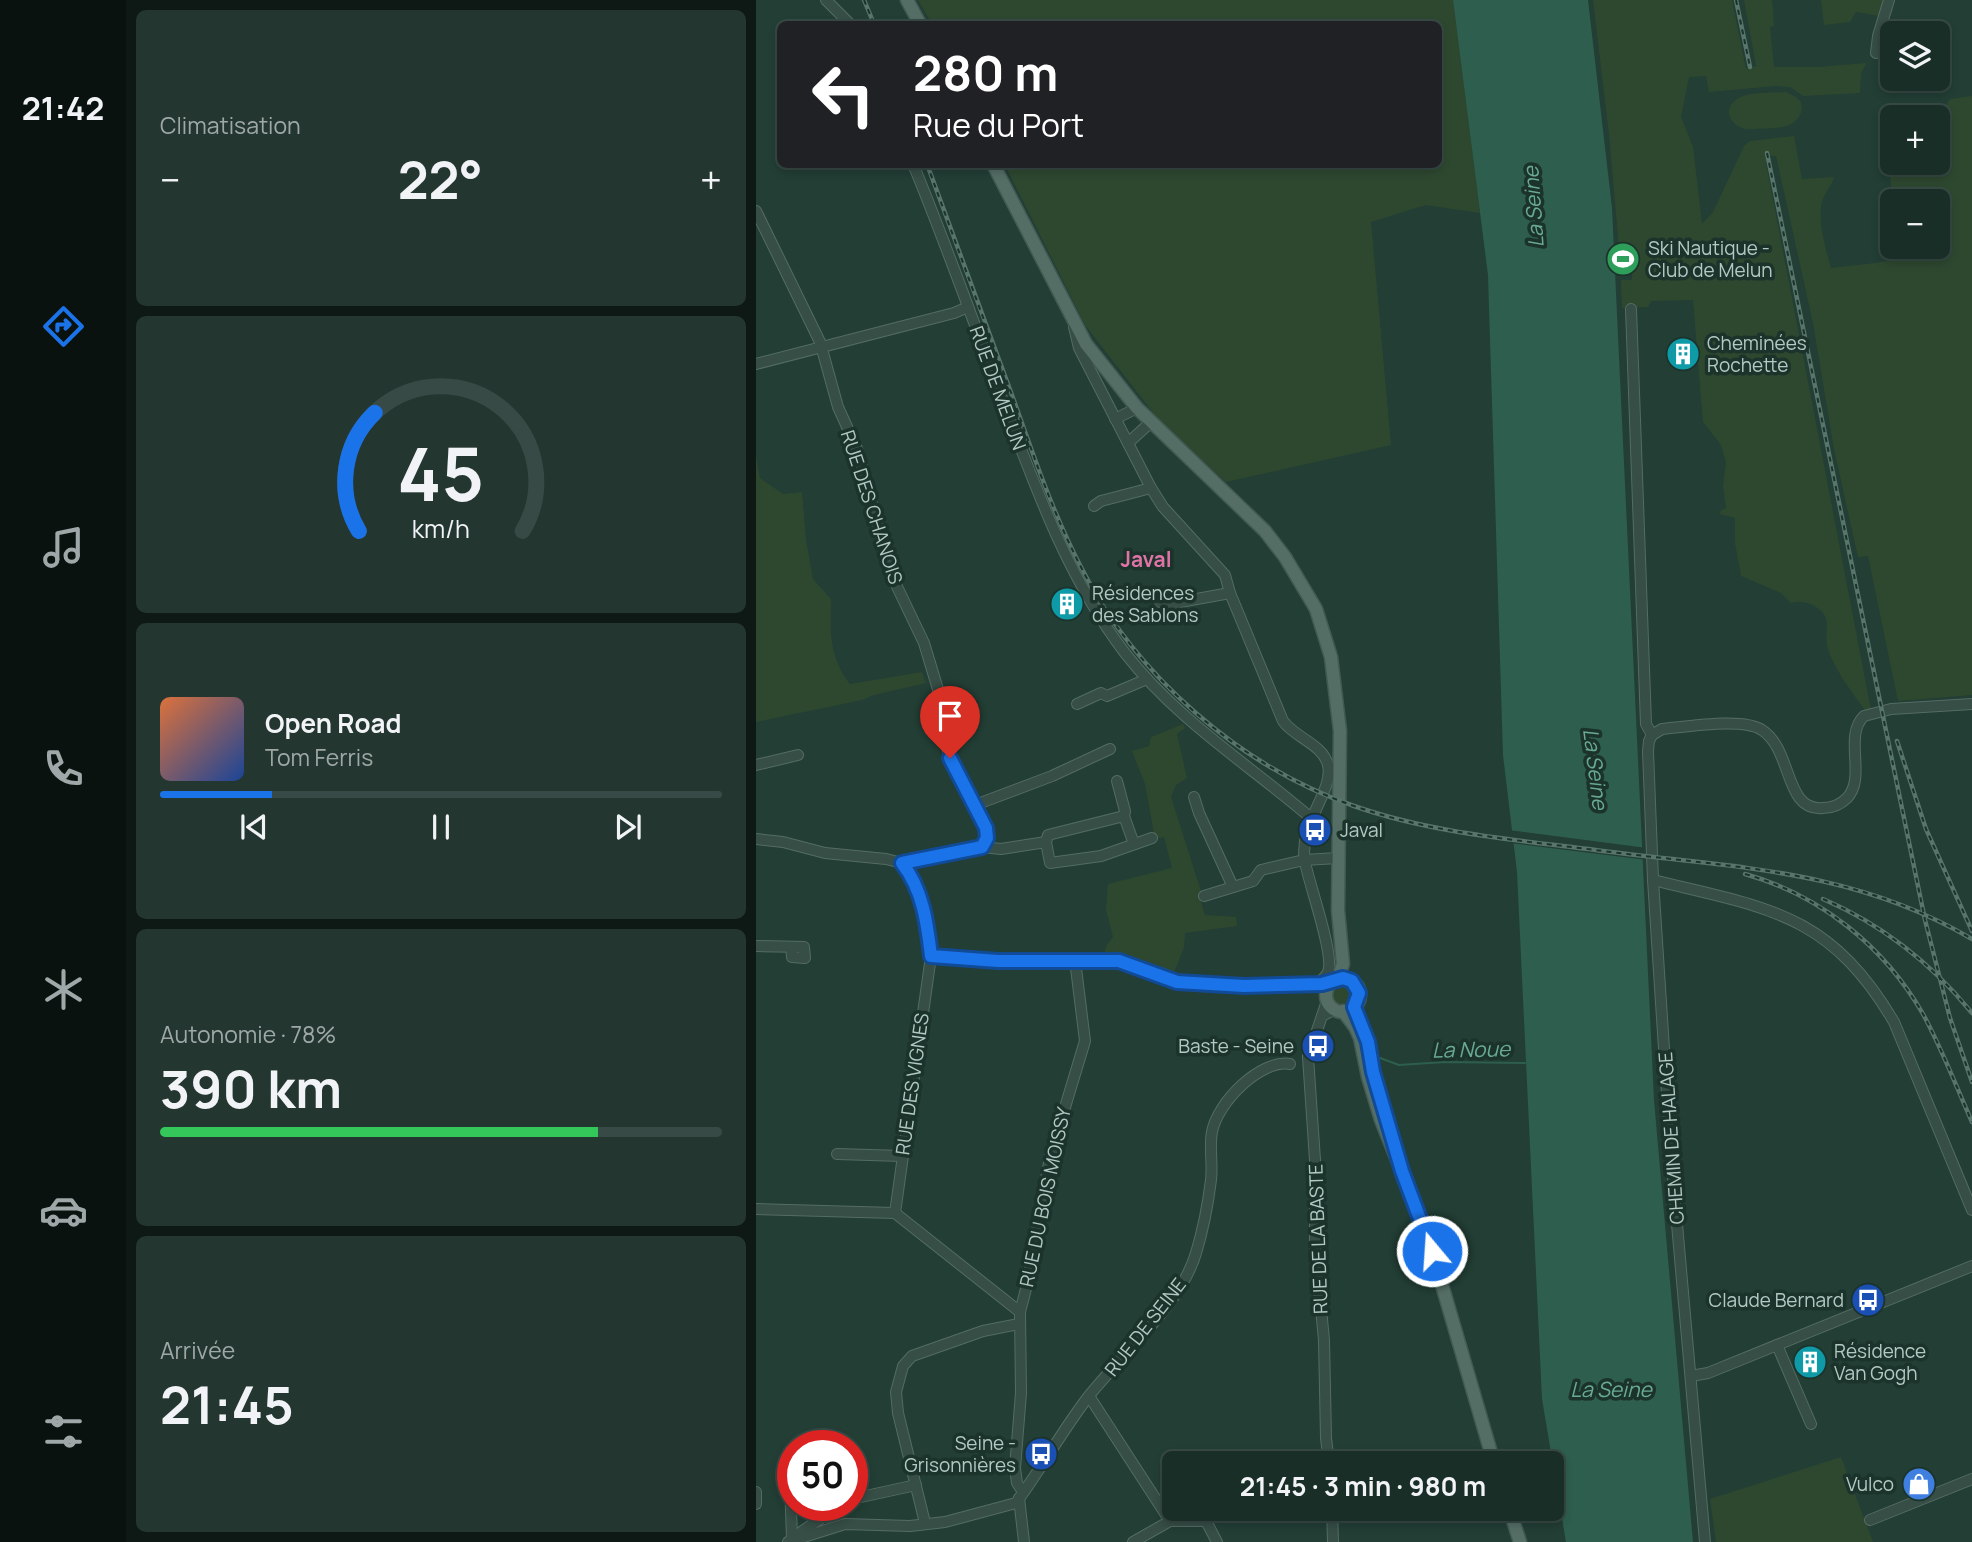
<!DOCTYPE html>
<html lang="fr">
<meta charset="utf-8">
<style>
body{margin:0;font-family:Manrope,sans-serif;background:#233630;color:#f1f3f6;height:100vh;display:flex;flex-direction:column;font-size:26px;white-space:nowrap}
*{box-sizing:border-box;margin:0}
p{font-size:23px;color:#9fa8a8}
.icon{flex:none;width:38px;height:38px;fill:none;stroke:currentColor;stroke-width:2;stroke-linecap:round;stroke-linejoin:round}
.map{position:relative;flex:1;overflow:hidden}
.side{display:flex;flex-direction:column;gap:10px;padding:10px;background:#0e1916;width:630px}
.side>*{flex:none}
.guide{position:absolute;left:21px;top:21px;width:665px;height:147px;border-radius:10px;box-shadow:0 4px 10px #0003,0 0 0 2px #384a45;background:#202124;color:#fff;overflow:hidden}
.fabs{position:absolute;left:1124px;top:21px;display:grid;gap:14px}
.fabs a{display:grid;place-items:center;width:70px;height:70px;border-radius:10px;background:#1a2e28;box-shadow:0 4px 10px #0003,0 0 0 2px #384a45;font-size:35px}
.speed{position:absolute;left:21px;top:1430px;display:flex;gap:14px;font-size:35px;font-weight:700;text-align:center}
.speed>*{display:grid;place-content:center;width:91px;height:91px;border-radius:50%;background:#1a2e28;box-shadow:0 4px 10px #0003,0 0 0 2px #384a45;line-height:1}
.speed .limit{border:10px solid #d22;background:#fff;color:#111}
.pin{position:absolute;display:grid;place-items:center;width:60px;height:60px;color:#fff;margin:-72px -30px;border-radius:50% 50% 50% 0;rotate:-45deg;box-shadow:0 0 7px #0007}
.pin .icon{rotate:45deg}
.me{position:absolute;width:77px;margin:-38px;rotate:342deg;stroke-linejoin:round;filter:drop-shadow(0 0 5px #0008)}
.turn{display:flex;align-items:center;gap:24px;height:147px;padding:0 21px;font-size:32px}
.turn .icon{width:91px;height:91px;stroke-width:2.5}
.turn b{display:block;font-size:49px;line-height:60px}
.big{font-size:52px;font-weight:700;line-height:1.1}
.side .widget{flex:1;display:flex;flex-direction:column;justify-content:center;gap:10px;min-width:0;padding:0 24px;border-radius:10px;background:#233630}
.side .dial{align-items:center;gap:0}
.dial svg{height:182px;overflow:visible;fill:none;stroke:#384a45;stroke-width:7;stroke-linecap:round;text-anchor:middle}
.dial text{fill:#f1f3f6;stroke:none}
.song{display:flex;align-items:center;gap:21px}
.cover{width:84px;height:84px;border-radius:10px;background:linear-gradient(135deg,hsl(20 70% 55%),hsl(220 70% 35%))}
.played{height:7px;border-radius:4px;background:linear-gradient(90deg,#1a73e8 20%,#384a45 20%)}
.keys{display:flex;justify-content:space-around;direction:ltr}
.heat{display:flex;justify-content:space-between;align-items:center;font-size:38px;direction:ltr}
.charge{height:10px;border-radius:5px;background:linear-gradient(90deg,#34c759 78%,#384a45 0)}
.trip{position:absolute;left:406px;top:1451px;width:402px;height:70px;border-radius:10px;background:#1a2e28;box-shadow:0 4px 10px #0003,0 0 0 2px #384a45;font-weight:700;line-height:70px;text-align:center}
main{display:flex;flex:1;min-height:0}
.dock{display:flex;flex-direction:column;width:126px;justify-content:space-around;align-items:center;background:#0a1210;color:#9fa8a8}
.dock .icon{width:49px;height:49px}
.dock .active{color:#1a73e8}
.dock b{font-size:32px;color:#f1f3f6}
.map>svg:first-child{display:block}
</style>
<main>
<nav class="dock">
<b>21:42</b>
<svg class="icon active" aria-label="directions" viewBox="0 0 24 24"><path d="M12 3l9 9-9 9-9-9zM9 14v-3h6M13 9l2 2-2 2"/></svg>
<svg class="icon" aria-label="music" viewBox="0 0 24 24"><path d="M9 18V5l10-2v13"/><circle cx="6" cy="18" r="3"/><circle cx="16" cy="16" r="3"/></svg>
<svg class="icon" aria-label="phone" viewBox="0 0 24 24"><path d="M5 4h4l2 5-3 2q2 4 5 5l2-3 5 2v4C11 20 4 13 5 4z"/></svg>
<svg class="icon" aria-label="climate" viewBox="0 0 24 24"><path d="M12 3v18M4 7l16 10M4 17L20 7"/></svg>
<svg class="icon" aria-label="car" viewBox="0 0 24 24"><path d="M5 17H2v-5l4-1 3-4h7l3 4 3 1v5h-3M9 17h6M6 11h13"/><circle cx="7" cy="17" r="2"/><circle cx="17" cy="17" r="2"/></svg>
<svg class="icon" aria-label="filters" viewBox="0 0 24 24"><path d="M4 7h16M4 17h16"/><circle cx="9" cy="7" r="2"/><circle cx="15" cy="17" r="2"/></svg>
</nav>
<section class="side">
<div class="widget"><p>Climatisation</p>
<div class="heat"><a>−</a><b class="big">22°</b><a>+</a></div>
</div>
<div class="widget dial"><svg viewBox="0 0 100 80">
<path d="M14 69A42 42 0 1 1 86 69"/>
<path d="M14 69A42 42 0 0 1 21 17" stroke="#1a73e8"/>
<text x="50" y="56" font-size="32" font-weight="700">45</text>
<text x="50" y="72" font-size="11">km/h</text>
</svg></div>
<div class="widget">
<div class="song"><i class="cover"></i><div><b>Open Road</b><p>Tom Ferris</p></div></div>
<div class="played"></div>
<div class="keys"><svg class="icon" aria-label="previous" viewBox="0 0 24 24"><path d="M18 5L8 12l10 7zM5 5v14"/></svg><svg class="icon" aria-label="pause" viewBox="0 0 24 24"><path d="M8 5v14M16 5v14"/></svg><svg class="icon" aria-label="next" viewBox="0 0 24 24"><path d="M6 5l10 7-10 7zM19 5v14"/></svg></div>
</div>
<div class="widget"><p>Autonomie · 78%</p><b class="big">390 km</b><div class="charge"></div></div>
<div class="widget"><p>Arrivée</p><b class="big">21:45</b></div>
</section>
<div class="map">
<svg width="1216" height="1542" viewBox="0 0 1216 1542">
<rect width="100%" height="100%" fill="#223e35"/>
<g fill="#2e4830">
<polygon points="162,0 697,0 724,213 670,205 615,222 635,445 470,482 406,424 329,325 249,165 682,164 682,24 176,24"/>
<path d="M 837,0 L 976,0 L 990,69 L 1000,66 L 988,0 L 1016,0 L 1018,26 L 1014,27 L 1018,67 L 1063,67 L 1111,63 L 1105,73 L 1104,93 L 1047,96 L 1034,87 L 1020,86 L 953,92 L 950,76 L 933,77 L 925,117 L 937,147 L 946,224 L 957,212 L 988,146 L 994,141 L 1038,136 L 1046,179 L 1078,177 C 1076,186 1068,193 1066,202 C 1061,219 1070,251 1075,268 L 1119,263 L 1162,255 L 1166,247 L 1181,247 L 1181,201 L 1136,201 L 1132,136 L 1136,133 L 1136,163 L 1181,163 L 1181,128 L 1190,122 L 1189,107 L 1194,99 L 1216,96 L 1216,695 L 1142,701 L 1112,556 L 1102,557 L 1078,449 L 1057,323 L 1020,156 L 1010,156 L 1010,163 L 1115,710 L 1110,711 C 1097,695 1078,668 1072,649 C 1068,638 1074,626 1069,616 C 1063,605 1046,599 1035,603 L 1025,593 L 985,576 L 979,543 L 979,518 L 964,514 L 965,510 L 970,508 L 967,486 L 970,462 L 965,445 L 947,422 L 937,300 L 895,301 L 892,307 L 866,308 L 865,280 L 876,280 L 876,248 L 863,247 L 853,134 Z"/>
<polygon points="1065,0 1128,0 1123,16 1100,12 1094,22 1068,25"/>
<path d="M 1030,92 C 1035,94 1041,97 1044,101 C 1050,111 1040,124 1031,126 C 1021,129 1009,128 998,129 C 975,132 961,106 987,96 C 999,92 1017,93 1030,92 Z"/>
<path d="M 0,455 L 4,478 L 27,494 L 46,492 L 50,540 L 57,579 L 75,599 C 74,632 73,657 94,684 L 166,672 L 170,683 L 118,695 L 106,700 L 0,722 Z"/>
<polygon points="427,724 429,728 421,734 431,778 420,785 415,797 445,891 444,899 449,915 480,917 481,926 429,933 428,947 418,973 388,962 348,955 350,946 357,937 350,910 352,884 416,868 408,837 399,839 389,784 376,751 393,746 395,737"/>
<circle cx="587" cy="995" r="12"/>
<polygon points="1085,1457 1117,1542 960,1542 954,1499"/>
</g>
<polygon fill="#2e5e4e" points="697,0 832,0 856,208 898,1100 937,1542 810,1542 786,1399 761,872 747,755 732,275"/>
<polygon fill="#223e35" points="752,830 891,848 891,860 754,843"/>
<g fill="none" stroke-linecap="round" stroke-linejoin="round">
<polyline stroke="#2e5e4e" stroke-width="2" points="624,1058 643,1065 689,1062 769,1063"/>
<defs>
<g id="minor">
<polyline points="70,0 94,24"/>
<polyline points="1120,53 1122,36 1133,0"/>
<path d="M 157,164 C 191,246 220,329 251,412 C 283,497 314,581 369,653 C 422,721 491,763 555,818"/>
<polyline points="0,211 64,342 82,407 102,451 134,572 168,643 184,696 189,739 194,758 230,828 231,838 226,847 146,863"/>
<polyline points="875,309 890,724 896,735"/>
<path d="M 318,327 L 323,348 L 395,488 L 407,507 L 469,575 L 474,593 L 527,721 C 539,738 567,744 572,765 C 578,792 542,823 549,862 C 553,884 579,956 572,972 C 570,977 565,980 561,984"/>
<polyline points="0,364 198,313 212,307"/>
<polyline points="359,419 381,408"/>
<polyline points="372,443 395,422"/>
<polyline points="338,506 345,501 395,488"/>
<polyline points="404,602 413,604 474,593"/>
<polyline points="321,704 345,693 351,696 391,679"/>
<polyline points="896,735 893,741 892,751 897,880 915,1156 949,1542"/>
<path d="M 896,735 L 906,729 C 930,727 987,717 1006,730 C 1037,750 1028,812 1067,808 C 1076,808 1085,804 1091,798 C 1111,777 1087,736 1108,716 L 1135,709 L 1216,704"/>
<polyline points="0,765 42,755"/>
<polyline points="361,781 369,811 368,816"/>
<polyline points="438,797 443,813 477,887"/>
<polyline points="219,805 296,776 354,749"/>
<path d="M 0,839 L 27,842 L 69,853 L 130,859 L 146,863 C 167,890 171,923 175,956 L 242,961 L 363,961 L 421,982 L 488,986 L 566,983 L 578,980"/>
<polyline points="290,842 292,835 368,816 378,844"/>
<polyline points="226,847 245,849 290,842 294,863 345,856 396,838"/>
<path d="M 897,880 C 1011,908 1073,912 1138,1022 L 1216,1210"/>
<polyline points="448,896 497,881 505,870 548,860 582,858"/>
<polyline points="0,946 48,947 49,958 36,957 35,947"/>
<polyline points="566,1016 579,1009"/>
<polyline points="552,1057 559,1160 559,1246 568,1340 570,1438 573,1463"/>
<polyline points="552,1057 571,1001"/>
<polyline points="81,1154 146,1156"/>
<polyline points="0,1209 139,1213"/>
<polyline points="139,1213 264,1312 265,1393 259,1468 261,1483 267,1492"/>
<polyline points="139,1213 175,956"/>
<polyline points="264,1312 272,1281 294,1157 329,1041 319,960"/>
<polyline points="1021,1345 1055,1424"/>
<polyline points="935,1376 952,1373 1216,1266"/>
<polyline points="333,1396 414,1521"/>
<polyline points="33,1454 36,1538"/>
<polyline points="0,1492 0,1504"/>
<polyline points="263,1498 268,1542"/>
<polyline points="96,1499 160,1485"/>
<polyline points="576,1508 577,1542"/>
<polyline points="1114,1520 1216,1479"/>
<polyline points="450,1521 461,1542"/>
<polyline points="169,1523 142,1413 140,1392 147,1366 156,1356 227,1331 263,1324"/>
<polyline points="35,1539 84,1505"/>
<path d="M 32,1542 L 89,1524 L 154,1526 L 189,1522 L 260,1503 C 285,1469 306,1431 332,1397 C 365,1355 425,1305 440,1253 C 447,1230 452,1204 455,1180 C 457,1164 453,1147 456,1132 C 461,1103 504,1059 534,1064"/>
<polyline points="377,1542 414,1521 450,1521 459,1508"/>
</g>
<g id="major">
<polyline points="151,0 164,24"/>
<polyline points="237,164 330,344 381,408 509,531 529,557 560,609 575,657 584,731 582,910 587,964 582,978"/>
<circle cx="587" cy="995" r="17"/>
<polyline points="587,1011 599,1027 604,1038 612,1077 625,1120 672,1237 738,1463"/>
<polyline points="753,1508 764,1542"/>
</g>
</defs>
<use href="#minor" stroke="#546c64" stroke-width="12"/>
<use href="#major" stroke="#425a53" stroke-width="15"/>
<use href="#minor" stroke="#364e46" stroke-width="10"/>
<use href="#major" stroke="#546e66" stroke-width="12"/>
<defs>
<g id="rail">
<polyline points="108,0 118,24"/>
<polyline points="980,0 994,67"/>
<polyline points="1011,153 1169,920 1194,1018 1216,1082"/>
<path d="M 171,164 C 199,241 227,318 256,395 C 277,454 297,514 326,569 C 380,676 485,767 598,806 C 678,834 764,840 847,851 C 979,868 1097,869 1216,939"/>
<polyline points="1141,741 1170,829 1216,931"/>
<path d="M 989,874 C 1064,895 1128,946 1167,1014 C 1186,1049 1200,1086 1216,1122"/>
<path d="M 1067,899 C 1125,924 1176,964 1216,1013"/>
</g>
</defs>
<use href="#rail" stroke="#58756c" stroke-width="4.5"/>
<use href="#rail" stroke="#1b332b" stroke-width="2" stroke-dasharray="5" stroke-linecap="butt"/>
</g>
<g fill="none" stroke-linecap="round" stroke-linejoin="round">
<defs>
<path id="route" d="M 194,758 L 230,828 L 231,838 L 226,847 L 146,863 C 167,890 171,923 175,956 L 242,961 L 363,961 L 421,982 L 488,986 L 566,984 L 587,978 L 596,981 L 603,993 L 598,1007 L 612,1042 L 617,1072 L 646,1171 L 676,1251"/>
</defs>
<use href="#route" stroke="#114b97" stroke-width="18"/>
<use href="#route" stroke="#1a73e8" stroke-width="12"/>
</g>
<defs>
<symbol id="stadium-disc" viewBox="-11 -11 22 22"><circle r="9.5" fill="#2e9e5b" stroke="#1b332b"/><path d="M0-5a6.5 5 0 1 0 0 10a6.5 5 0 1 0 0-10ZM-3.5-1.8h7v3.6h-7Z" fill="#fff"/></symbol>
<symbol id="building-disc" viewBox="-11 -11 22 22"><circle r="9.5" fill="#0f9aa8" stroke="#1b332b"/><path d="M-4-6H4V6H1V3H-1V6H-4ZM-2.5-4.3h1.7v1.8h-1.7ZM.8-4.3h1.7v1.8H.8ZM-2.5-1h1.7V.8h-1.7ZM.8-1h1.7V.8H.8Z" fill="#fff"/></symbol>
<symbol id="bus-disc" viewBox="-11 -11 22 22"><circle r="9.5" fill="#1a4fb4" stroke="#1b332b"/><path d="M-5-6H5V4H4V6H2V4H-2V6H-4V4H-5ZM-3.5-4V0h7V-4ZM-3.5 1.2v1.5H-2V1.2ZM2 1.2v1.5H3.5V1.2Z" fill="#fff"/></symbol>
<symbol id="shop-disc" viewBox="-11 -11 22 22"><circle r="9.5" fill="#3f7fe0" stroke="#1b332b"/><path d="M-5-2.5h2.3a2.7 3.5 0 0 1 5.4 0H5L5.5 6h-11ZM-1.5-2.5h3a1.5 2.3 0 0 0-3 0Z" fill="#fff"/></symbol>
</defs>
<g fill-rule="evenodd">
<use href="#stadium-disc" x="848" y="240" width="38" height="38"/>
<use href="#building-disc" x="908" y="335" width="38" height="38"/>
<use href="#building-disc" x="292" y="585" width="38" height="38"/>
<use href="#bus-disc" x="540" y="811" width="38" height="38"/>
<use href="#bus-disc" x="543" y="1027" width="38" height="38"/>
<use href="#bus-disc" x="1093" y="1281" width="38" height="38"/>
<use href="#building-disc" x="1035" y="1343" width="38" height="38"/>
<use href="#bus-disc" x="266" y="1435" width="38" height="38"/>
<use href="#shop-disc" x="1144" y="1465" width="38" height="38"/>
</g>
<g text-anchor="middle" stroke-width="7" stroke-linejoin="round" paint-order="stroke">
<g font-size="19" fill="#b2c9c3" stroke="#1b332b" text-anchor="start">
<text x="892" y="255">Ski Nautique -<tspan x="892" dy="22">Club de Melun</tspan></text>
<text x="951" y="350">Cheminées<tspan x="951" dy="22">Rochette</tspan></text>
<text x="336" y="600">Résidences<tspan x="336" dy="22">des Sablons</tspan></text>
<text x="584" y="837">Javal</text>
<text x="538" y="1053" text-anchor="end">Baste - Seine</text>
<text x="1088" y="1307" text-anchor="end">Claude Bernard</text>
<text x="1078" y="1358">Résidence<tspan x="1078" dy="22">Van Gogh</tspan></text>
<text x="260" y="1450" text-anchor="end">Seine -<tspan x="260" dy="22">Grisonnières</tspan></text>
<text x="1138" y="1491" text-anchor="end">Vulco</text>
</g>
<g font-size="19" fill="#b2c9c3" stroke="#1b332b">
<text transform="translate(242 388) rotate(70)" y="7">RUE DE MELUN</text>
<text transform="translate(116 507) rotate(72)" y="7">RUE DES CHANOIS</text>
<text transform="translate(156 1084) rotate(-82)" y="7">RUE DES VIGNES</text>
<text transform="translate(915 1138) rotate(-94)" y="7">CHEMIN DE HALAGE</text>
<text transform="translate(289 1197) rotate(-78)" y="7">RUE DU BOIS MOISSY</text>
<text transform="translate(562 1239) rotate(-92)" y="7">RUE DE LA BASTE</text>
<text transform="translate(389 1327) rotate(-52)" y="7">RUE DE SEINE</text>
</g>
<g font-size="21" font-style="italic" fill="#69aa94" stroke="#1b332b">
<text transform="translate(778 207) rotate(-94)" y="7">La Seine</text>
<text transform="translate(839 769) rotate(83)" y="7">La Seine</text>
<text transform="translate(715 1050) rotate(-1)" y="7">La Noue</text>
<text x="855" y="1397">La Seine</text>
</g>
<g font-size="21" font-weight="bold" fill="#e074a7" stroke="#1b332b">
<text x="390" y="567">Javal</text>
</g>
</g>
</svg>
<div class="fabs">
<a><svg class="icon" aria-label="layers" viewBox="0 0 24 24"><path d="M12 4l9 5-9 5-9-5zM3 14l9 5 9-5"/></svg></a>
<a>+</a>
<a>−</a>
</div>
<div class="speed"><div class="limit">50</div></div>
<div class="pin" style="left:194px;top:758px;background:#d93025"><svg class="icon" aria-label="arrive" viewBox="0 0 24 24"><path d="M6 21V4h12l-3 4 3 4H6"/></svg></div>
<svg class="me" style="left:676px;top:1251px" viewBox="-20 -20 40 40"><circle r="17" fill="#1a73e8" stroke="#fff" stroke-width="3"/><path d="M0-11L8 9 0 5-8 9z" fill="#fff"/></svg>
<div class="trip">21:45 · 3 min · 980 m</div>
<div class="guide">
<div class="turn"><svg class="icon" aria-label="left" viewBox="0 0 24 24"><path d="M17 20v-9H6M10 6l-5 5 5 5"/></svg><div><b>280 m</b>Rue du Port</div></div>
</div>
</div>
</main>
